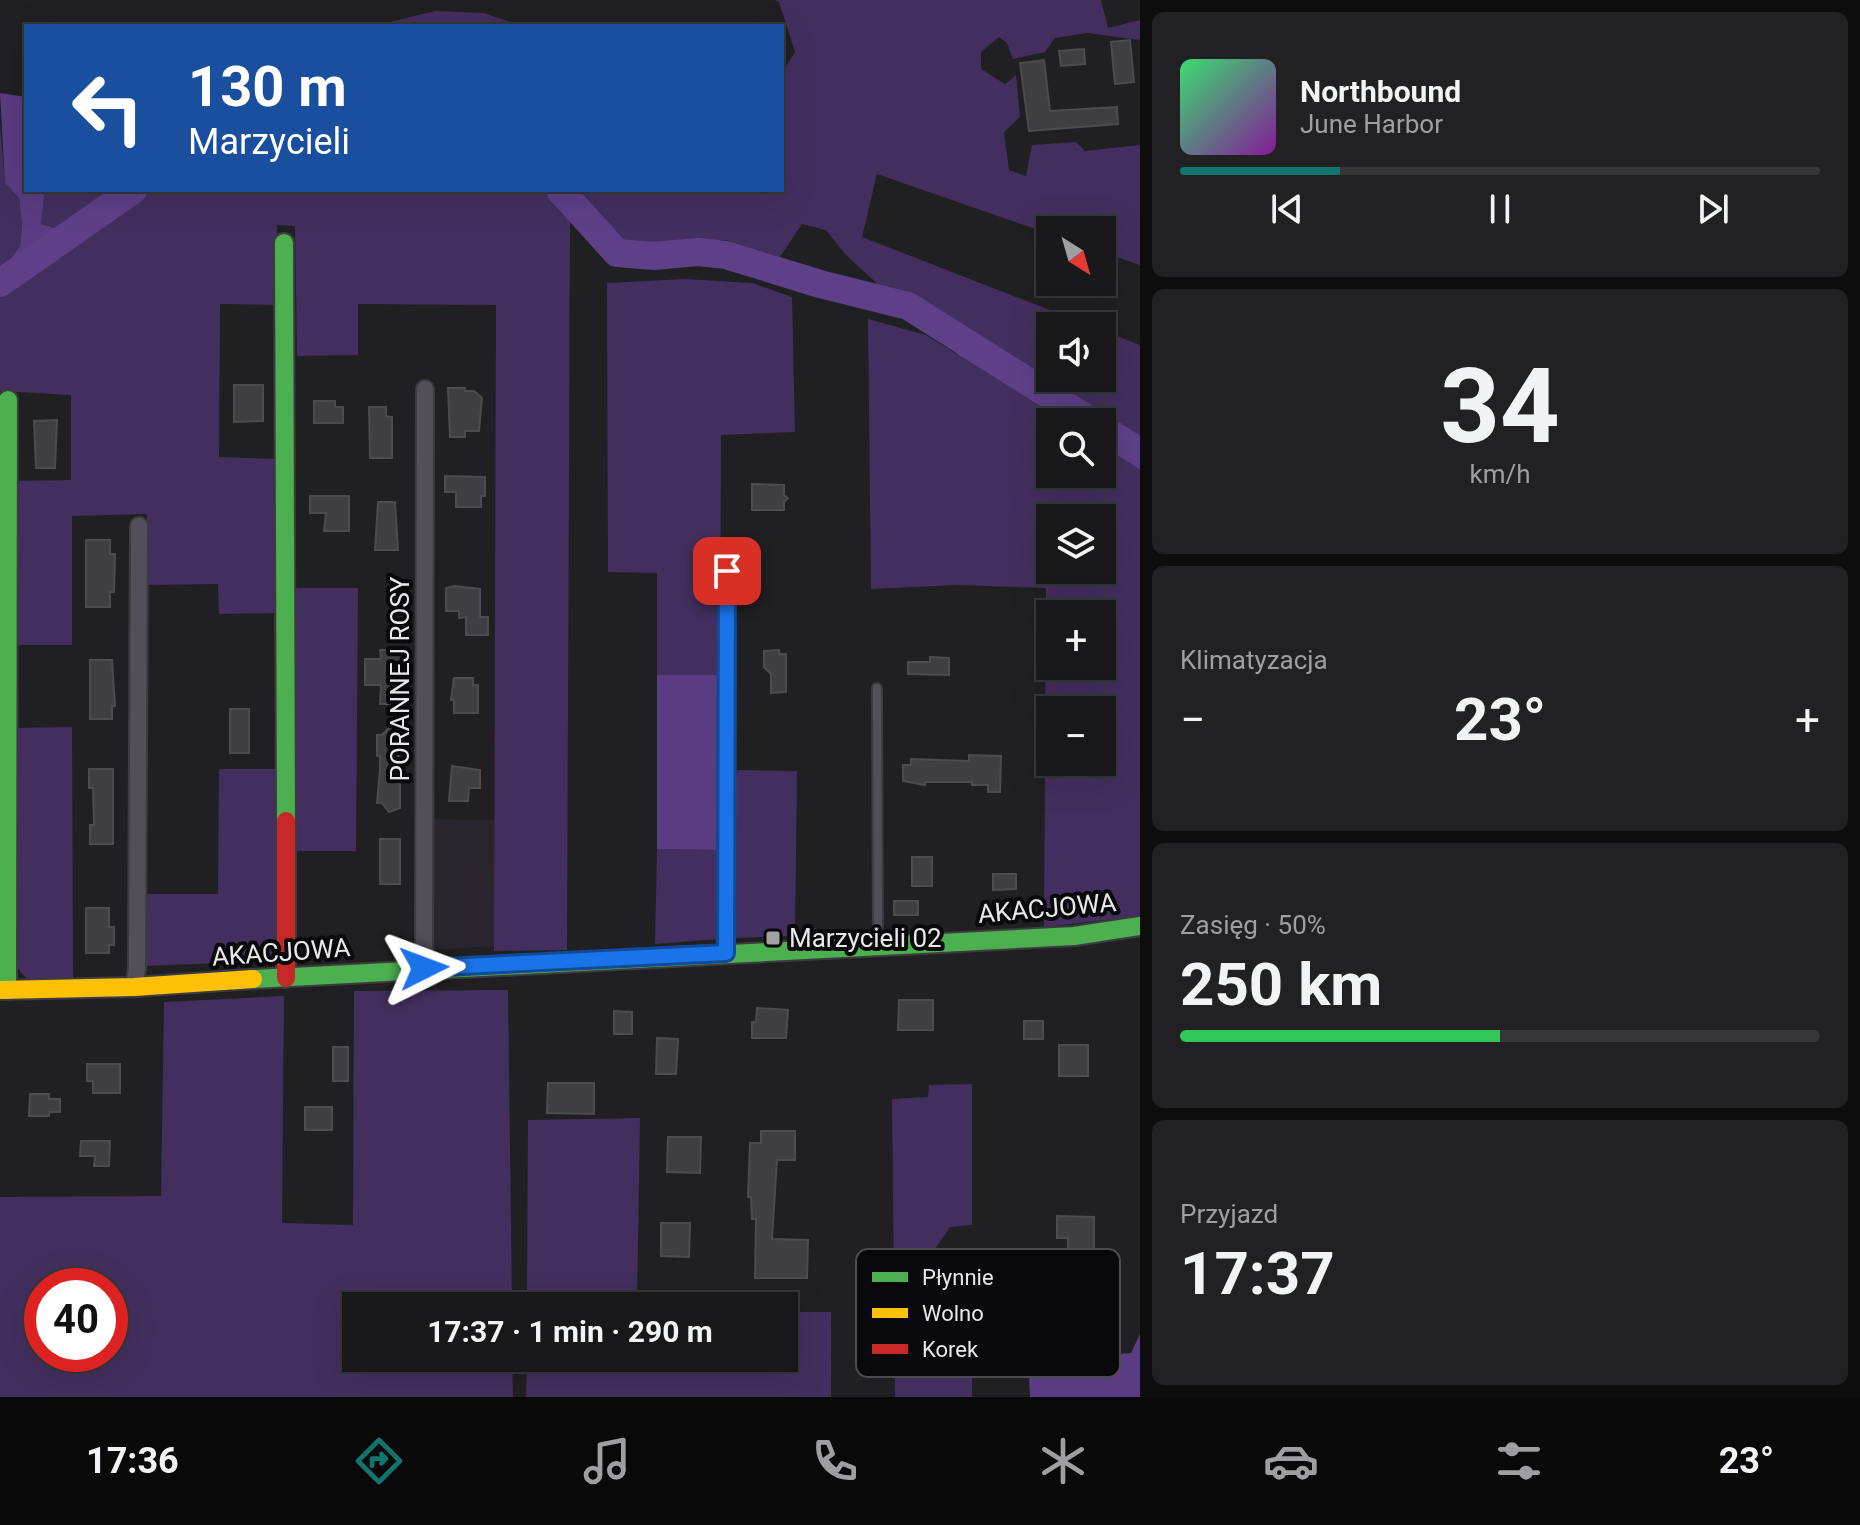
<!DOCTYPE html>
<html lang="pl">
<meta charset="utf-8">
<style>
body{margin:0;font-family:Roboto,sans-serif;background:#212022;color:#f1f3f6;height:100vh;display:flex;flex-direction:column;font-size:30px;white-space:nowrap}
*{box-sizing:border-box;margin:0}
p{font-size:26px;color:#9f9fa2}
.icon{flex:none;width:44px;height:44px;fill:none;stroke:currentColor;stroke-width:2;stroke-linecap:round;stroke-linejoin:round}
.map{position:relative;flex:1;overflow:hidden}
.panel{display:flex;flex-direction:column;gap:12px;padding:12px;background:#0d0d0e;width:720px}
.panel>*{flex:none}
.hud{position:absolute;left:24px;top:24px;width:760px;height:168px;border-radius:0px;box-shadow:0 8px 32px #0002,0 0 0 2px #363638;background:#1a4fa0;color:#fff;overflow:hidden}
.needle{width:52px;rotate:143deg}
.tools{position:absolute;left:1036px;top:216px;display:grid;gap:16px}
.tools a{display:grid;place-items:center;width:80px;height:80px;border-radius:0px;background:#181719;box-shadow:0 8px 32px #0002,0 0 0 2px #363638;font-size:40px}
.speed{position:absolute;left:24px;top:1268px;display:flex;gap:16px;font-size:40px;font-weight:700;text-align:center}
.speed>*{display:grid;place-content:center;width:104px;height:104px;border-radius:50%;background:#181719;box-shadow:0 8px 32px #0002,0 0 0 2px #363638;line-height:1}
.speed .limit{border:12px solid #d22;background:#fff;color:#111}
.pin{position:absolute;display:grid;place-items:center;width:68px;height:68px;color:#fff;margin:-34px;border-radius:16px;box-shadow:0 4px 12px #0006}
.me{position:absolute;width:88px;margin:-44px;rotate:87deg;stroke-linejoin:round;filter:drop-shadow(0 0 6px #0008)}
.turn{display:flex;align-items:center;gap:28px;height:168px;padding:0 32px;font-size:36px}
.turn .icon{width:104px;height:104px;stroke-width:2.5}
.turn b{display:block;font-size:56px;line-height:68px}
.big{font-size:60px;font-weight:700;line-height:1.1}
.panel .tile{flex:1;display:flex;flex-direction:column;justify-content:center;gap:12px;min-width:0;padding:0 28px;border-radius:12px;background:#212022}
.panel .dial{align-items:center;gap:0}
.dial b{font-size:104px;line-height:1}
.song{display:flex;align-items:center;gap:24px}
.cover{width:96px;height:96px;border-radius:12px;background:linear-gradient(135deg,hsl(140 70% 55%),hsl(290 70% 35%))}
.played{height:8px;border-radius:4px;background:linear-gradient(90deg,#0f766e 25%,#363638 25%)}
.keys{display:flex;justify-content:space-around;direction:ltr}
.heat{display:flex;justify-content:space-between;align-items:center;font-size:44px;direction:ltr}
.charge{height:12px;border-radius:6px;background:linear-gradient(90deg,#34c759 50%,#363638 0)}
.trip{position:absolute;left:342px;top:1292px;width:456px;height:80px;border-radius:0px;background:#181719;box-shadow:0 8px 32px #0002,0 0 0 2px #363638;font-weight:700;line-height:80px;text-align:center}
.menu{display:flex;height:128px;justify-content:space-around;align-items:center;background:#0a090a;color:#9f9fa2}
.menu .icon{width:56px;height:56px}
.menu .on{color:#0f766e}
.menu b{font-size:36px;color:#f1f3f6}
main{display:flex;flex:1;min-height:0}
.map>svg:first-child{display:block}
</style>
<main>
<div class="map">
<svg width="1140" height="1397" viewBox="0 0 1140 1397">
<rect width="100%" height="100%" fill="#201f21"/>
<polygon fill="#28252d" points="433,819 495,820 495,946 433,950"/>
<g fill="#432f5f" fill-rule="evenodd">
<polygon points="775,0 1101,0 1108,28 1140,20 1140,40 1087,33 1055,38 1045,52 1013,59 1007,43 999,37 981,52 981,69 1005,84 1016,75 1020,117 1004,132 1009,170 1026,176 1032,145 1076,142 1085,151 1140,145 1140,265 1102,252 1102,230 1050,230 1050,234 877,174 862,237 1091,326 1050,326 1050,378 1102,378 1102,330 1140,345 1140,443 963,329 884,290 846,255 826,230 802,224 780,257 726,240 619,244 610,266 570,222 567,950 494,951 496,305 358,304 358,355 297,356 295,226 277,225 278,305 220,304 219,457 277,459 276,613 219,614 218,584 147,585 147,514 72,516 72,645 14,645 13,481 71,480 71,395 0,391 0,123 5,183 19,198 22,225 20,246 9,261 59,228 41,224 45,190 782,190 782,72 795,52 779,2"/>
<polygon points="435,11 484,13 522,26 374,26"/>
<polygon points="685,279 752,283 792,297 795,432 721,435 720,675 657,675 657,573 608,572 607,283"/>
<path d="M 868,319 L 926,335 L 1067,422 L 1050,422 L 1050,474 L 1102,474 L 1102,446 L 1140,470 L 1140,916 L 1044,927 L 1046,588 L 957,585 L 871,589 ZM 1050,518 L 1102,518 L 1102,570 L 1050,570 ZM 1050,614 L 1102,614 L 1102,666 L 1050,666 ZM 1050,710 L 1102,710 L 1102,762 L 1050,762 Z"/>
<polygon points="296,588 358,588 356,851 295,851"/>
<polygon points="72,727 73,979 27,979 15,965 14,728"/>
<polygon points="219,769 276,769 276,952 265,961 145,966 147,894 218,894"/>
<polygon points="731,770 797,771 795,936 731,938"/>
<polygon points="657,849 720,850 720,939 655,944"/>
<path d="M 508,990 L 512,1306 L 356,1306 L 356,1358 L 512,1358 L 513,1397 L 0,1397 L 0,1197 L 161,1196 L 164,1002 L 284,996 L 282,1223 L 353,1225 L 354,991 ZM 110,1286 L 110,1354 L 42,1354 L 42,1286 Z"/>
<polygon points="972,1084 972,1225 950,1227 930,1256 940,1292 952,1302 972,1290 972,1397 895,1397 892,1099 928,1097 929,1085"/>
<polygon points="640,1118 637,1306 527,1306 528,1120"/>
<polygon points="784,1312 831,1312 831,1397 526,1397 527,1358 784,1358"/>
</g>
<g fill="#593c81">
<polygon points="0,93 26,97 26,190 45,190 41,224 60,229 7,264 20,246 22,225 19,198 5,183"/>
<polygon points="963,329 1140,443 1140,470 1102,446 1102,422 1067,422 957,354"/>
<polygon points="657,675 720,675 720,850 657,849"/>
<polygon points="1057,1322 1072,1323 1077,1357 1131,1353 1140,1334 1140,1397 1030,1397 1029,1376 1053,1344"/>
</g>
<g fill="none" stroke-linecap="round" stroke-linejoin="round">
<g stroke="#5e4088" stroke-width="28">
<polyline points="560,190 617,253 654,256 698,252 726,255 820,284 908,306 1092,422"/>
<polyline points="0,283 133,190"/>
<polyline points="1102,428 1140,452"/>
</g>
</g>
<g fill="#3f3e40" stroke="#4c4c4d" stroke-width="2">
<polygon points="1130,40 1134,82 1115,84 1111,42"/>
<polygon points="1084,49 1085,64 1061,66 1059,51"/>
<polygon points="1044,60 1050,111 1117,107 1118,124 1029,131 1020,63"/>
<polygon points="234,385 263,385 263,421 234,422"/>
<polygon points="448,388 465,388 465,391 474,391 482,398 479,431 465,431 465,437 450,437"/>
<polygon points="314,401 335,401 335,407 343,407 343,423 314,423"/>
<polygon points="369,407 386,407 386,416 392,417 392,458 370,458"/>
<polygon points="57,420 55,468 36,468 34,421"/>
<polygon points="445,476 485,477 485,496 481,496 481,507 456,507 456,492 445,492"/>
<polygon points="752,484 784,485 784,495 788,498 784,502 784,510 752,510"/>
<polygon points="310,496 349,496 349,531 324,531 326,513 310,513"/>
<polygon points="378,502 395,502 398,550 375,550"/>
<polygon points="86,540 110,540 110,554 115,554 114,592 110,592 110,607 86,607"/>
<polygon points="455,586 480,589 480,617 488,617 488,635 466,635 466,617 459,618 459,611 446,611 446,588"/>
<polygon points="380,650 401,650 401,704 380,704 381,685 365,685 365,659 381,659"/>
<polygon points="779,650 779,654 786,654 786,692 771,693 771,674 764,667 764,651"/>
<polygon points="930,657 949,658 949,675 908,674 908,662 930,662"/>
<polygon points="90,660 112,660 115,706 112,706 112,719 90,719"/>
<polygon points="454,678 473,678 473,685 478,685 478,713 454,713 454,700 451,700"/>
<rect x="230" y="709" width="19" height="44"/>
<polygon points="390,727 400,731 397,783 400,783 400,808 389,812 382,803 377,803 380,769 380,756 377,756 377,735 382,735"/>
<polygon points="969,755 1001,756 1000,792 988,792 988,785 972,785 972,782 925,782 925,785 903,781 903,765 911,765 911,759 969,761"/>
<polygon points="452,766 480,770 480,788 469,788 468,801 449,801"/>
<polygon points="89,769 113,769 113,844 90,844 90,825 94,825 93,788 89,788"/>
<rect x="380" y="839" width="20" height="45"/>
<rect x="912" y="857" width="20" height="29"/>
<polygon points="993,874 1016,874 1016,889 993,890"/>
<rect x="894" y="901" width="24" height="14"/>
<polygon points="86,908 109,908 109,927 114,927 114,945 109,945 109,953 86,953"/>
<polygon points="899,1000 933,1000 933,1030 898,1030"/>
<polygon points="757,1008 788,1010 786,1038 752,1038 752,1022 756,1022"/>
<polygon points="614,1011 632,1012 632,1034 614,1034"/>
<rect x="1024" y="1021" width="19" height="18"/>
<polygon points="657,1038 678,1039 676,1074 656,1074"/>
<rect x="1059" y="1045" width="29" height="31"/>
<rect x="333" y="1047" width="15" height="34"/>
<polygon points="87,1064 120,1064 120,1093 93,1093 93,1081 87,1081"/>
<polygon points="548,1083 594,1083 594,1114 547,1113"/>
<polygon points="30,1094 49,1094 49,1099 60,1099 60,1112 49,1112 49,1116 29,1116"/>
<rect x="305" y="1107" width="27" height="23"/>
<polygon points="761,1131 795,1131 795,1160 777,1160 772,1239 808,1240 807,1278 755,1278 756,1219 752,1219 751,1197 748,1197 750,1143 761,1143"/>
<polygon points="668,1137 701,1137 700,1173 667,1172"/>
<polygon points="81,1141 110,1141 109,1166 94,1166 95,1156 80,1156"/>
<polygon points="1057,1216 1094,1217 1094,1253 1068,1253 1068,1238 1057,1238"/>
<polygon points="661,1223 690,1223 689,1257 661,1256"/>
</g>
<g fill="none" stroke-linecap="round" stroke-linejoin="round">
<defs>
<polyline id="lane" points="877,688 878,941"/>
<g id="street">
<polyline points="726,953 727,571"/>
<polyline points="424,968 425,389"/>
<polyline points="134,987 137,968 139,526"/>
</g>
<g id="fast">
<polyline points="284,243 286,821"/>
<polyline points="253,979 1074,936 1140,926"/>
<polyline points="7,990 8,400"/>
</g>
<polyline id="slow" points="0,990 134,987 253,979"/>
<polyline id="jam" points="286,821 286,978"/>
</defs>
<use href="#lane" stroke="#3c3b3d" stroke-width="12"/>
<use href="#street" stroke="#3c3b3d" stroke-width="20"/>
<use href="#fast" stroke="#3c3b3d" stroke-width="22"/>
<use href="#slow" stroke="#3c3b3d" stroke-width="22"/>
<use href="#jam" stroke="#3c3b3d" stroke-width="22"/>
<use href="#lane" stroke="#524f59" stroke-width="8"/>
<use href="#street" stroke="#524f59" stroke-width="16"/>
<use href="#fast" stroke="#4caf50" stroke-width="18"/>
<use href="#slow" stroke="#ffc107" stroke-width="18"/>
<use href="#jam" stroke="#c62828" stroke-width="18"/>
</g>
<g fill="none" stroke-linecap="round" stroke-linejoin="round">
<defs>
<polyline id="route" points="424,968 726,953 727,571"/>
</defs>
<use href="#route" stroke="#114b97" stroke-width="20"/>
<use href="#route" stroke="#1a73e8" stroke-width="14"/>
</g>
<rect fill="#a2a1a4" stroke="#09080a" stroke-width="3" x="765" y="930" width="16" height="16" rx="4"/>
<g text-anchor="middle" stroke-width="8" stroke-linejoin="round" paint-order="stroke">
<g font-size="26" fill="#e8e7ea" stroke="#09080a">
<text transform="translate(400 679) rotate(-90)" y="9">PORANNEJ ROSY</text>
<text transform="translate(1047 908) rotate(-5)" y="9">AKACJOWA</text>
<text transform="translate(281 952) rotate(-4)" y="9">AKACJOWA</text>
</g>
<g font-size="26" fill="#e8e7ea" stroke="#09080a" text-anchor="start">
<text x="789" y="947">Marzycieli 02</text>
</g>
</g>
<rect x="856" y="1249" width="264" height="128" rx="12" fill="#09080a" stroke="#4c4b4d" stroke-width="2"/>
<rect x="872" y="1272" width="36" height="10" fill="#4caf50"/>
<rect x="872" y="1308" width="36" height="10" fill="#ffc107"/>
<rect x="872" y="1344" width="36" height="10" fill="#c62828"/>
<g font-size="22" fill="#e8e7ea">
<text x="922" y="1285">Płynnie</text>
<text x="922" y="1321">Wolno</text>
<text x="922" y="1357">Korek</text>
</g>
</svg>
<div class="tools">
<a><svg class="needle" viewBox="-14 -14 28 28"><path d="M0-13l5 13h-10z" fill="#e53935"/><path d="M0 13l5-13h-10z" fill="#9f9fa2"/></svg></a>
<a><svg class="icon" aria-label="sound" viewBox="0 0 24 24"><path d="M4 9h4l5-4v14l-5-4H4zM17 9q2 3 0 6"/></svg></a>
<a><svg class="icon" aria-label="search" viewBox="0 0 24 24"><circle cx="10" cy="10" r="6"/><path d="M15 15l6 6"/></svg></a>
<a><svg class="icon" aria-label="layers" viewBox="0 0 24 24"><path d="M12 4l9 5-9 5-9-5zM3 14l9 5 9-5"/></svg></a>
<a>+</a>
<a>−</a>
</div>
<div class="speed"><div class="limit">40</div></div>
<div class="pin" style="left:727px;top:571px;background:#d93025"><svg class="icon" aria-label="arrive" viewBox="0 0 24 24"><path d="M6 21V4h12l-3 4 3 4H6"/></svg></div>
<svg class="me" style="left:424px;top:968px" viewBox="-20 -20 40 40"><path d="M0-17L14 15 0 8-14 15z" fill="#1a73e8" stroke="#fff" stroke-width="4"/></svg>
<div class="trip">17:37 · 1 min · 290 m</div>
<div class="hud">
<div class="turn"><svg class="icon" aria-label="left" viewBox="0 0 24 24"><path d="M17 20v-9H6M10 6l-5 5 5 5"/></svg><div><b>130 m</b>Marzycieli</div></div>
</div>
</div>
<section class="panel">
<div class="tile">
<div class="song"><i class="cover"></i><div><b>Northbound</b><p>June Harbor</p></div></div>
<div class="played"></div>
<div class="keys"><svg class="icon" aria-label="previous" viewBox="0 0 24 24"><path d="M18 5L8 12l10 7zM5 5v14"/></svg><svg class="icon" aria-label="pause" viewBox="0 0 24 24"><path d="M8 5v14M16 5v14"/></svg><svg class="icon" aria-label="next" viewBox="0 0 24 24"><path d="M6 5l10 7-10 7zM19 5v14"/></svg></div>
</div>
<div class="tile dial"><b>34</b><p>km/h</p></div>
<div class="tile"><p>Klimatyzacja</p>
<div class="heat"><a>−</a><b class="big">23°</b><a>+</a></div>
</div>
<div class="tile"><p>Zasięg · 50%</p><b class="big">250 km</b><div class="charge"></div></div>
<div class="tile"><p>Przyjazd</p><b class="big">17:37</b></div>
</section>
</main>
<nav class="menu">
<b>17:36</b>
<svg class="icon on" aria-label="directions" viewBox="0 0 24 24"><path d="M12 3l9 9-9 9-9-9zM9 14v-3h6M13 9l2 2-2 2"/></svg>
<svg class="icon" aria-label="music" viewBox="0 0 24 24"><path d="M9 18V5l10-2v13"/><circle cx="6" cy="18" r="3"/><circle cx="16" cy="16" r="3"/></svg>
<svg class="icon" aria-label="phone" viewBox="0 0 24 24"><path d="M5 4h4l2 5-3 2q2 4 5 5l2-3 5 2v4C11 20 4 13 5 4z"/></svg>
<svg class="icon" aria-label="climate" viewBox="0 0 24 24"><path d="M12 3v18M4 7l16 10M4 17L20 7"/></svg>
<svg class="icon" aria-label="car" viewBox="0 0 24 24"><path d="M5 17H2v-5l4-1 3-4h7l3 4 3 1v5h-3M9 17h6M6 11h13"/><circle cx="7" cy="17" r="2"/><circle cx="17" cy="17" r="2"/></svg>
<svg class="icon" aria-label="filters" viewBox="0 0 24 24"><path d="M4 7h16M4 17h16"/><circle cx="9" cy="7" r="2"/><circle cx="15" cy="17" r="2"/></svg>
<b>23°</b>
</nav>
